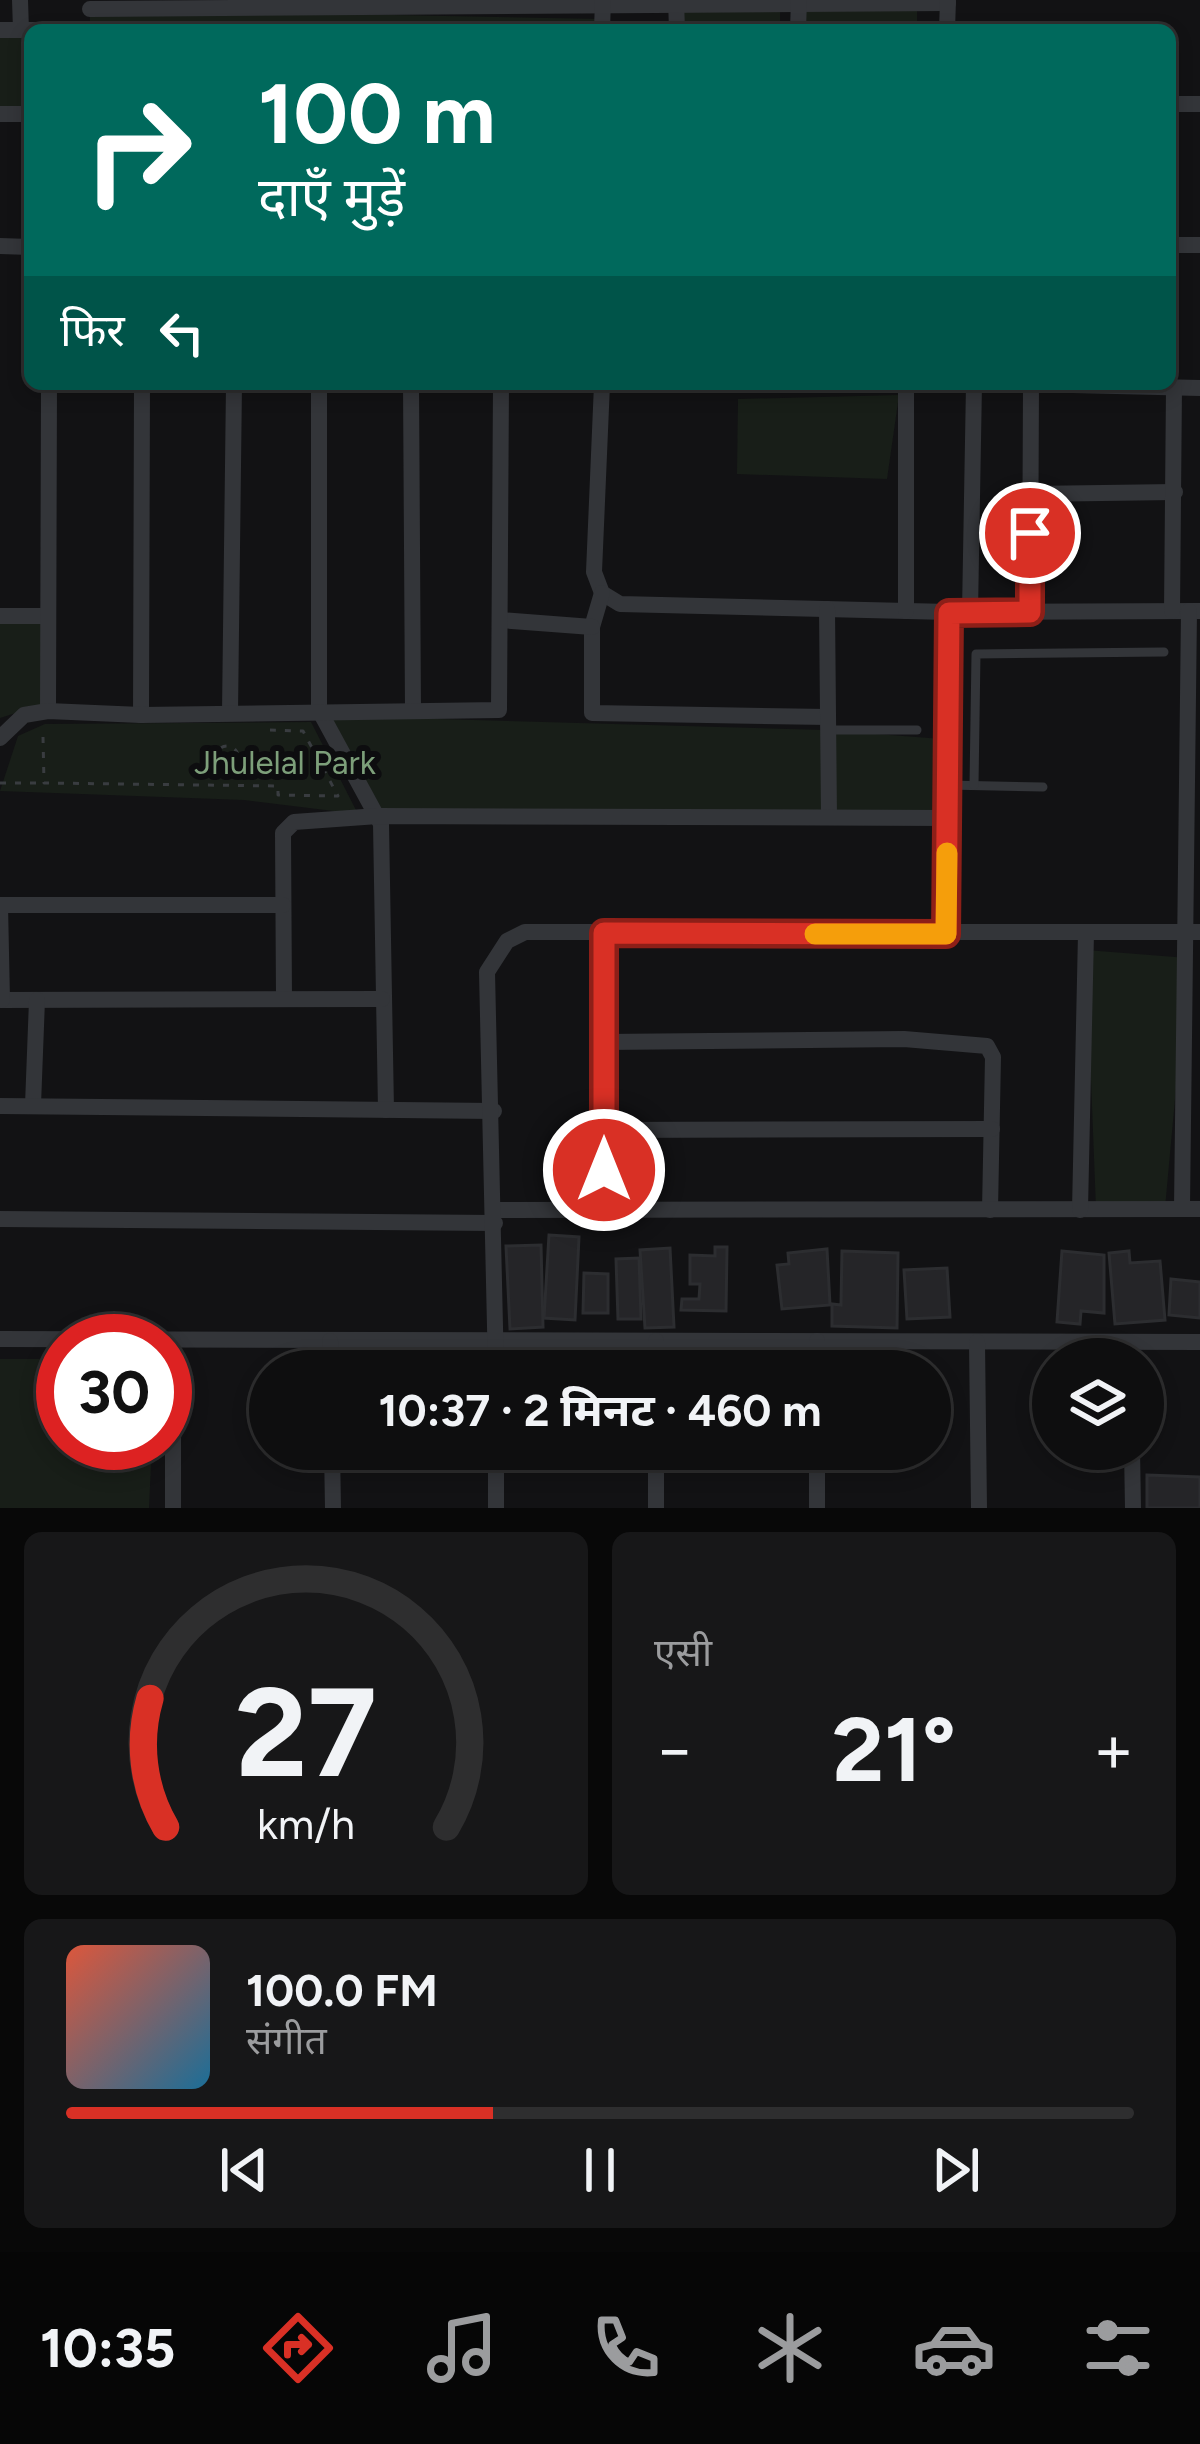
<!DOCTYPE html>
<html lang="hi">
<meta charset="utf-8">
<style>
body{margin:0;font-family:Figtree,"Noto Sans Devanagari",sans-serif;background:#171718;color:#f1f3f6;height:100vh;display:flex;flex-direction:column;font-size:45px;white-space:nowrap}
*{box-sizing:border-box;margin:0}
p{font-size:39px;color:#9b9c9e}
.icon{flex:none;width:66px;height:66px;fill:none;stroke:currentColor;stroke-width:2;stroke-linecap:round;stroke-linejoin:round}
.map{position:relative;height:1508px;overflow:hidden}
.drawer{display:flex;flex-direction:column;gap:24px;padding:24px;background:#080808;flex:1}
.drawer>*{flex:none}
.guide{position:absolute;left:24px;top:24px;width:1152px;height:366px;border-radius:18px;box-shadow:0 6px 18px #0003,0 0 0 3px #2e2e2f;background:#00695c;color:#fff;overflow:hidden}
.tools{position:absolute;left:1032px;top:1338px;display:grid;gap:24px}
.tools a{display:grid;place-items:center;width:132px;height:132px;border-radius:50%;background:#0e0e0f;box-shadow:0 6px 18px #0003,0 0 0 3px #2e2e2f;font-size:60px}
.speed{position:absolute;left:36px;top:1314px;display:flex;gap:24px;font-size:60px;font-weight:700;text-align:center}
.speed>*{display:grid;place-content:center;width:156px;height:156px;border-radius:50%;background:#0e0e0f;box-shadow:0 6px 18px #0003,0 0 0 3px #2e2e2f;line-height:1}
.speed .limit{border:18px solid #d22;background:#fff;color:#111}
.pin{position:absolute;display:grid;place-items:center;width:102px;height:102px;color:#fff;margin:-51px;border:6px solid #fff;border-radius:50%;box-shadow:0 3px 12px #0007}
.me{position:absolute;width:132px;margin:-66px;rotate:0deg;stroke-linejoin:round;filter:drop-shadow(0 0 9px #0008)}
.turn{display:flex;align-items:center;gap:42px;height:252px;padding:0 36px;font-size:54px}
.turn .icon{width:156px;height:156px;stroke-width:2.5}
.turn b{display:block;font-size:84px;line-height:102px}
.then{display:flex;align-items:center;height:114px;padding:0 36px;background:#0003;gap:24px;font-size:45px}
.big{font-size:90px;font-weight:700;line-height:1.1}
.drawer .card{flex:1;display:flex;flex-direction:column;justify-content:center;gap:18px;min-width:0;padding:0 42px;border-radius:18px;background:#171718}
.drawer .dial{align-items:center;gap:0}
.dial svg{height:312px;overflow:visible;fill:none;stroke:#2e2e2f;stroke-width:7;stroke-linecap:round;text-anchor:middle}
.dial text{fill:#f1f3f6;stroke:none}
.song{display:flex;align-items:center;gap:36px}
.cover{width:144px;height:144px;border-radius:18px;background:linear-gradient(135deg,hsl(10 70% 55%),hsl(200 70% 35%))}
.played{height:12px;border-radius:6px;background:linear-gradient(90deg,#d93025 40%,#2e2e2f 40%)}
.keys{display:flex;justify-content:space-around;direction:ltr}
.heat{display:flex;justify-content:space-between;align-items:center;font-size:66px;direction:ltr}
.drawer .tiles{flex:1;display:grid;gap:24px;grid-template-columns:1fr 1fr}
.card:last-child{grid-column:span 2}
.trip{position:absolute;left:249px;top:1350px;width:702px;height:120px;border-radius:60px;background:#0e0e0f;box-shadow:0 6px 18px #0003,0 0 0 3px #2e2e2f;font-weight:700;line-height:120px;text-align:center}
.tabs{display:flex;height:192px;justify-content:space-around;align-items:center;background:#060606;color:#9b9c9e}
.tabs .icon{width:84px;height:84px}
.tabs .selected{color:#d93025}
.tabs b{font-size:54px;color:#f1f3f6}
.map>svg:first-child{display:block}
</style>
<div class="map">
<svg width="1200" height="1508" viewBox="0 0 1200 1508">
<rect width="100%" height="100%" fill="#121214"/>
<g fill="#181e18">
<polygon points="802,5 917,8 917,30 802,30"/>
<polygon points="680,8 780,8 780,30 682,30"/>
<polygon points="90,9 602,19 602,30 90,30"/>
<polygon points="0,35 30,36 30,109 0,110"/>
<polygon points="899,395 887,479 737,474 738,399"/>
<polygon points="0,620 43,620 41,705 0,718"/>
<polygon points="330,716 824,730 942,739 938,811 381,809"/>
<polygon points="311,722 358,814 244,800 0,791 18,736 45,724"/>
<polygon points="1086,950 1188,958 1165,1208 1096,1209"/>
<polygon points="0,1359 63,1359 63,1443 152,1443 149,1508 0,1508"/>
</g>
<g fill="#252528" stroke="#2c2d30" stroke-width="3">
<polygon points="549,1235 579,1237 575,1320 544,1318"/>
<polygon points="541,1245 543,1327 510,1329 506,1246"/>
<polygon points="715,1247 727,1247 726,1311 681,1310 682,1299 699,1299 700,1284 690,1284 690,1255 715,1256"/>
<polygon points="670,1248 674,1327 645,1328 640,1250"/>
<polygon points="827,1249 830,1305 782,1309 777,1265 789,1264 788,1253"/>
<polygon points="842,1251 898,1253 897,1328 832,1326 832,1304 841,1305"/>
<polygon points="1062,1251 1104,1255 1104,1313 1081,1311 1080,1324 1057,1322"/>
<polygon points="1129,1251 1130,1263 1160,1261 1165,1320 1115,1324 1109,1253"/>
<polygon points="639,1258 641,1319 618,1319 616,1259"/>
<polygon points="947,1268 950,1317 907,1319 904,1270"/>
<polygon points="584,1273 608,1274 608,1313 583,1313"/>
<polygon points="1171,1279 1200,1282 1200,1318 1169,1315"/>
<polygon points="1147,1475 1200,1477 1200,1508 1147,1508"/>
</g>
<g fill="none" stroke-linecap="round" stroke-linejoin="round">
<g stroke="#393c40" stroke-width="3" stroke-dasharray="6 9" stroke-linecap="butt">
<polyline points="486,24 573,25 575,30"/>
<polyline points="43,737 44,783 278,786 278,795 338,796 303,731 270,730"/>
<circle cx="227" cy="757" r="11"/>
<polyline points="238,757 315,757"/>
<polyline points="0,783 42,783"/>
</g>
<g stroke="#333539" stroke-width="9">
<polyline points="828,730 917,730"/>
<polyline points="947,785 1043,787"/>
<polyline points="974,785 976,654 1164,652"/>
</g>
<g stroke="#333539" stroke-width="16">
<polyline points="20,0 21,30"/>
<polyline points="676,0 677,30"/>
<polyline points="90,9 948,3"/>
<polyline points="0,30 90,30"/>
<polyline points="602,30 603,0"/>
<polyline points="798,30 799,0"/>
<polyline points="947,30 948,0"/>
<polyline points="1170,104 1200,104"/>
<polyline points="0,114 30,114"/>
<polyline points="1170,245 1200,245"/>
<polyline points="0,246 30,247"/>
<polyline points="319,384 319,710 381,824 386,1110"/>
<polyline points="411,384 413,711"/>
<polyline points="602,384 594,572 602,593 620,604 949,612 1200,611"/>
<polyline points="906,384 906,611"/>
<polyline points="1030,384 1200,388"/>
<polyline points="1030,494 1175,492"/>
<polyline points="602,593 592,627 592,713 828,717"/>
<polyline points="827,609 829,817"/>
<polyline points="1172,611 1174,387"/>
<polyline points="970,612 974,384"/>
<polyline points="1030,612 1031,384"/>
<polyline points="0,616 48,616"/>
<polyline points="500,620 592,627"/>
<polyline points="48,711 49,384"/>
<polyline points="230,713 234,384"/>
<polyline points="141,715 142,384"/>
<polyline points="0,738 24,715 48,711 141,715 499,710 501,384"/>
<polyline points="946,935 949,612"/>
<polyline points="284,999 283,833 294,822 378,816 947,818"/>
<polyline points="0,1000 382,999"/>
<polyline points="2,1000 0,905 283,905"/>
<polyline points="604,1042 904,1039 987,1046 993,1057 990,1210"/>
<polyline points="33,1105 37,1000"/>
<polyline points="0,1106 494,1111"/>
<polyline points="604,1130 992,1129"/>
<polyline points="1182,1208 1189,611"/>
<polyline points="495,1210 1200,1209"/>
<polyline points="603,1210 604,933"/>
<polyline points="1080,1210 1086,933"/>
<polyline points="0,1219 495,1223"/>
<polyline points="0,1339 1200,1342"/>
<polyline points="173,1340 173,1508"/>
<polyline points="330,1341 331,1371"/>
<polyline points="817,1341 817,1371"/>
<polyline points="977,1342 979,1508"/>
<polyline points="496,1371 487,972 507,941 525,932 1200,932"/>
<polyline points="656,1371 656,1341"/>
<polyline points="332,1449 333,1508"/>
<polyline points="496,1449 496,1508"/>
<polyline points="656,1449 656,1508"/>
<polyline points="817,1449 817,1508"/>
<polyline points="1132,1449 1133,1508"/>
</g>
</g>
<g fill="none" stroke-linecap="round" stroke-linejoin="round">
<defs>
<polyline id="route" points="604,1170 604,933 946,934 949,613 1030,612 1030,533"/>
</defs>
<use href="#route" stroke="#8d1f18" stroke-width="30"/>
<use href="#route" stroke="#d93025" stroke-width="21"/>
<polyline stroke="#f59e0b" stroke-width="21" points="815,934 946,934 947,853"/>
</g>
<g text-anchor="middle" stroke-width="12" stroke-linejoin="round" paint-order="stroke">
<g font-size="33" fill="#7d9f7a" stroke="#0d0d0f">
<text x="285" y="774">Jhulelal Park</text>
</g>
</g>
</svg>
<div class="tools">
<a><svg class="icon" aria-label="layers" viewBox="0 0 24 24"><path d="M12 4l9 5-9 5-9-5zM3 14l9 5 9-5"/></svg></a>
</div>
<div class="speed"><div class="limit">30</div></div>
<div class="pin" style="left:1030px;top:533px;background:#d93025"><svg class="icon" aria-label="arrive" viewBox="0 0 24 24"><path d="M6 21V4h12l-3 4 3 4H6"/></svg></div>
<svg class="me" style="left:604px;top:1170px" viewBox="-20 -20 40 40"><circle r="17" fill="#d93025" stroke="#fff" stroke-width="3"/><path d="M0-11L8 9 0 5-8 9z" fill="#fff"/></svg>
<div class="trip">10:37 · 2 मिनट · 460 m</div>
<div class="guide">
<div class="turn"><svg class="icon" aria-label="right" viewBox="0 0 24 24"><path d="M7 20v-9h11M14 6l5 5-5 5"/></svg><div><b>100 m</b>दाएँ मुड़ें</div></div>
<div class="then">फिर<svg class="icon" aria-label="left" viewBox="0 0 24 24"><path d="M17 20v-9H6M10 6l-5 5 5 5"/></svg></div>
</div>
</div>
<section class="drawer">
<div class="tiles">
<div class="card dial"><svg viewBox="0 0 100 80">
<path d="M14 69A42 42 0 1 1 86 69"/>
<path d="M14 69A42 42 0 0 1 10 36" stroke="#d93025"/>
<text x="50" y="56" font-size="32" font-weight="700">27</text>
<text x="50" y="72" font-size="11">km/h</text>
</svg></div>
<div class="card"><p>एसी</p>
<div class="heat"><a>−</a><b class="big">21°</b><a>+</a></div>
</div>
<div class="card">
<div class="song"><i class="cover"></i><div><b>100.0 FM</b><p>संगीत</p></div></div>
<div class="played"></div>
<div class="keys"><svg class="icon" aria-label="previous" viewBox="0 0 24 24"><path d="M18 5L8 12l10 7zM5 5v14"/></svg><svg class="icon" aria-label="pause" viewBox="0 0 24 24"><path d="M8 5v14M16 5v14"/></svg><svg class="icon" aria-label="next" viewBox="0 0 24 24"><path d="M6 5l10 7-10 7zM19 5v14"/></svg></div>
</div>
</div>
</section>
<nav class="tabs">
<b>10:35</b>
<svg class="icon selected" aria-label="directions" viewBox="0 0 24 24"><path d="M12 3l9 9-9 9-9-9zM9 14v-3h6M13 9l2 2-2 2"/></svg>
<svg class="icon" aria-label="music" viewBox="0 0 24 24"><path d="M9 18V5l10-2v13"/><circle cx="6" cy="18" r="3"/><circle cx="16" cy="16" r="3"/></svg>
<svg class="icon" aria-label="phone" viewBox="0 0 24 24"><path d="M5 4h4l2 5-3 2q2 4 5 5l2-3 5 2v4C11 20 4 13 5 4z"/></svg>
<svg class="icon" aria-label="climate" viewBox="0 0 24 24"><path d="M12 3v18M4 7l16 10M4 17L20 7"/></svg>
<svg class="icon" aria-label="car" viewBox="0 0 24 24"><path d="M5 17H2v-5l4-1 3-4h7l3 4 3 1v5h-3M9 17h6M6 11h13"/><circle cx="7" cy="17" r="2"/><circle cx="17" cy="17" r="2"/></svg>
<svg class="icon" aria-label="filters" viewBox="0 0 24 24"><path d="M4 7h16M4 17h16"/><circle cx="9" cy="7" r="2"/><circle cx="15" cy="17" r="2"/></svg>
</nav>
